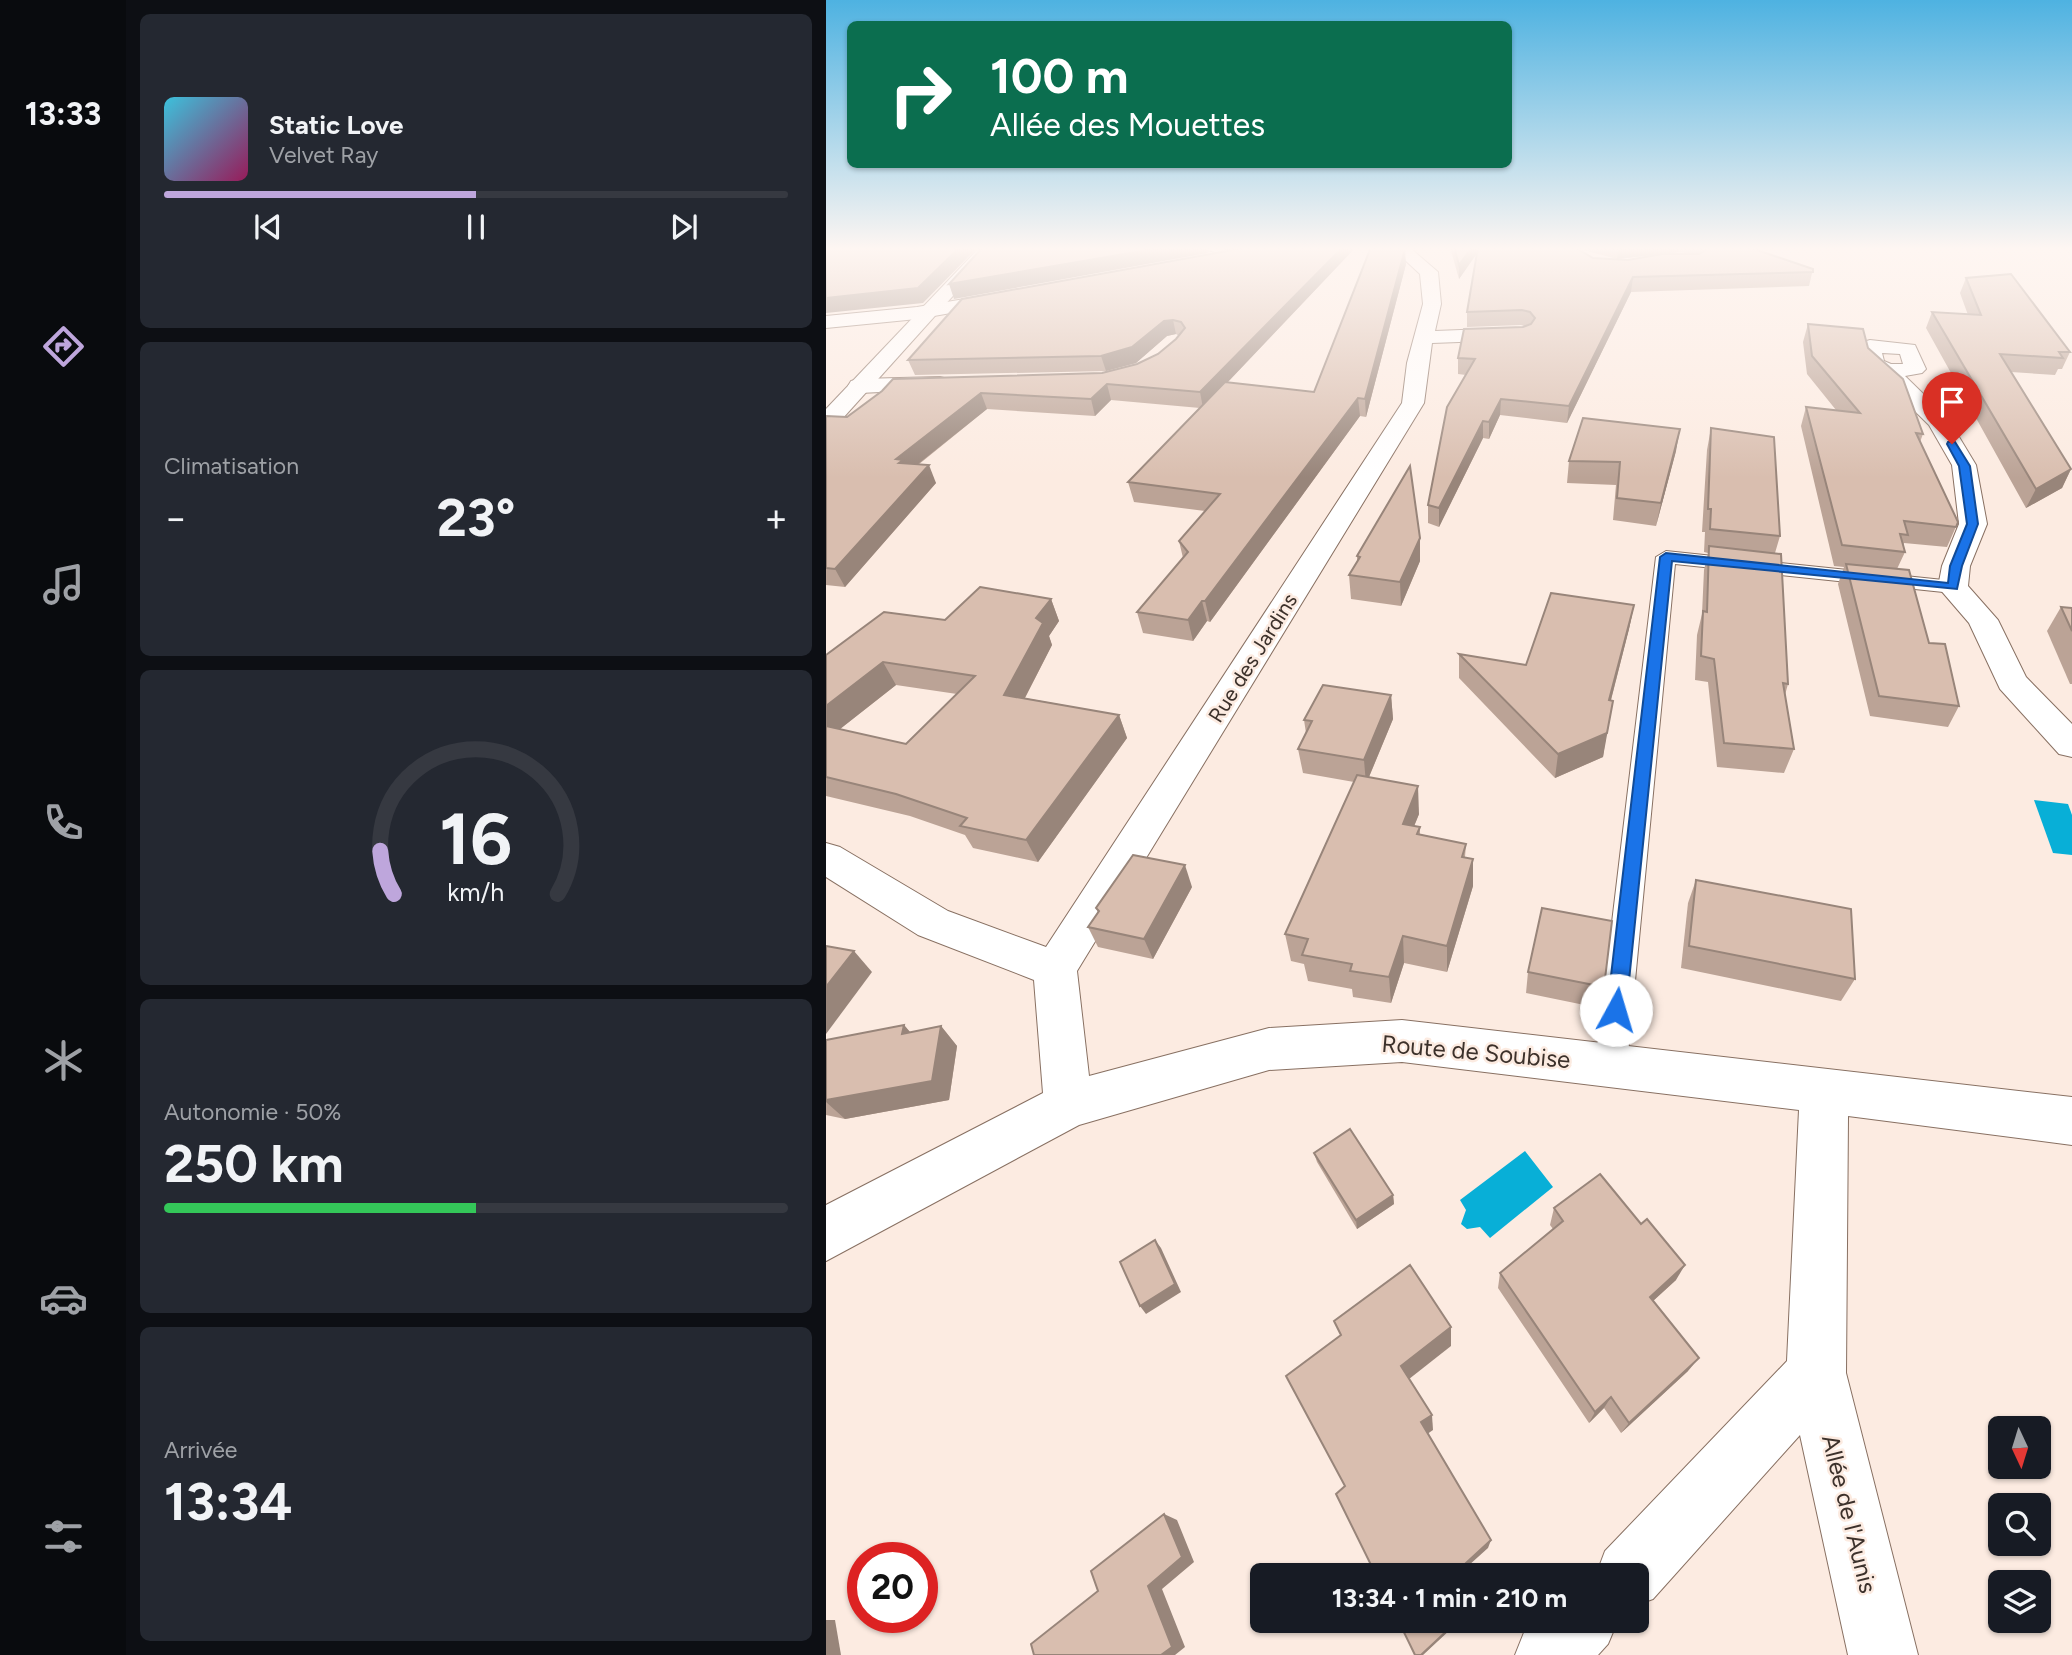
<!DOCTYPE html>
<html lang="fr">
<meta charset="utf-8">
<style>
body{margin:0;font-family:Figtree,sans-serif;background:#242831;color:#f1f3f6;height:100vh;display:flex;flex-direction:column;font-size:26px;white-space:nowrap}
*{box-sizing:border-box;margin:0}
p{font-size:23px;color:#9ea1a6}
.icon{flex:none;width:38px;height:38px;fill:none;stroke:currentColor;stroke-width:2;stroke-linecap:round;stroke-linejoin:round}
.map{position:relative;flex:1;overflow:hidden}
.details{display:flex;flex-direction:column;gap:14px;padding:14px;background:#0d0f14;width:700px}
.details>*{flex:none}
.hud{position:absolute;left:21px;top:21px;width:665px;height:147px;border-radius:10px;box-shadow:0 2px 5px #0004;background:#0b6e4f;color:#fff;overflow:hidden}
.needle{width:46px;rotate:176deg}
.fabs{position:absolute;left:1162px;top:1416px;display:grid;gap:14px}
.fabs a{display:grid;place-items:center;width:63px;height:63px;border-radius:10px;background:#171b24;box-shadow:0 2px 5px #0004;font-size:35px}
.speed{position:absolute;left:21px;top:1542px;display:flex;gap:14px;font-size:35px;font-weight:700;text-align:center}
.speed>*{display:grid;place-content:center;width:91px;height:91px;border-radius:50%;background:#171b24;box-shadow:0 2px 5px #0004;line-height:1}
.speed .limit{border:10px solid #d22;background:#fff;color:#111}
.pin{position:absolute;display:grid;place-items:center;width:60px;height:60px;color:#fff;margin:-72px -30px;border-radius:50% 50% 50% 0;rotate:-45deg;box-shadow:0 0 7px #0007}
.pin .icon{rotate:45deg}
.me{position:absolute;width:77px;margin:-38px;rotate:6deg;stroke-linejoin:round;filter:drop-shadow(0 0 5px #0008)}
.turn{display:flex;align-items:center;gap:24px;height:147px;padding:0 28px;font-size:32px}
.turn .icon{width:91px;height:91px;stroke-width:2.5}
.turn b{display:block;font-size:49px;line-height:60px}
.big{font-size:52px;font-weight:700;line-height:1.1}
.details .tile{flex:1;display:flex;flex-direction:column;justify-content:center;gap:10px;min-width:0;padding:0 24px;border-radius:10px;background:#242831}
.details .dial{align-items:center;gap:0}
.dial svg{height:182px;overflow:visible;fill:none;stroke:#363941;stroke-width:7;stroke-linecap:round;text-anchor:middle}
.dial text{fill:#f1f3f6;stroke:none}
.song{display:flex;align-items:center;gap:21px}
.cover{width:84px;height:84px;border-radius:10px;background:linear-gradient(135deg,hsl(190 70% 55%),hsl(330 70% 35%))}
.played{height:7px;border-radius:4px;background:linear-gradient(90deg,#bea6dc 50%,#363941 50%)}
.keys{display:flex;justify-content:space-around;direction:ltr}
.heat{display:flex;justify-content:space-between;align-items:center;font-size:38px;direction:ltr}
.charge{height:10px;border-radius:5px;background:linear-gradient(90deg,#34c759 50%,#363941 0)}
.trip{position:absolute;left:424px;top:1563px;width:399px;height:70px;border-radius:10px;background:#171b24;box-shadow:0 2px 5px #0004;font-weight:700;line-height:70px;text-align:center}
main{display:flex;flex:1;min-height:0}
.dock{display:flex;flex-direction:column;width:126px;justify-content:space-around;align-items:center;background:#090b0e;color:#9ea1a6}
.dock .icon{width:49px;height:49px}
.dock .on{color:#bea6dc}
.dock b{font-size:32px;color:#f1f3f6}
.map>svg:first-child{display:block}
</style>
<main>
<nav class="dock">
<b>13:33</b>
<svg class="icon on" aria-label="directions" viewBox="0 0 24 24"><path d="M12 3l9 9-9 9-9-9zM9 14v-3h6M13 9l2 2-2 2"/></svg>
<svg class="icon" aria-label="music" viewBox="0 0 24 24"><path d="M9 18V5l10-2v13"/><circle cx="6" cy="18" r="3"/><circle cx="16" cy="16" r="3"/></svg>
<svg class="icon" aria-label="phone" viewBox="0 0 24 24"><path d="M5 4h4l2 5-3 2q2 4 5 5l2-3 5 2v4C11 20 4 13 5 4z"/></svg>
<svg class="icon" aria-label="climate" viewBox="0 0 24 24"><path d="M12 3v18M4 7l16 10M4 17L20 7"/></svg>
<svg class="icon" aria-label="car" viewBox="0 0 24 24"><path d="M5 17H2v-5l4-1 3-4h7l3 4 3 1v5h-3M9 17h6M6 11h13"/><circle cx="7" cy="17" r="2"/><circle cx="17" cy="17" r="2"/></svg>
<svg class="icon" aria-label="filters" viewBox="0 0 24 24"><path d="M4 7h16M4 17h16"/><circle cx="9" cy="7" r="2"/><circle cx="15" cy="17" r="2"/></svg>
</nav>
<section class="details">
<div class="tile">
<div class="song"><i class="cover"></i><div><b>Static Love</b><p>Velvet Ray</p></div></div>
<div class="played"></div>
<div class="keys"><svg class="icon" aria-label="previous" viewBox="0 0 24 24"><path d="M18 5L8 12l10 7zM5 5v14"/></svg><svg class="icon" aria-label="pause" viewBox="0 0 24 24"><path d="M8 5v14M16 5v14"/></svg><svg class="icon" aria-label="next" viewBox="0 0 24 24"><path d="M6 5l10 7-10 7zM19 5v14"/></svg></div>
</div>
<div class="tile"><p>Climatisation</p>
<div class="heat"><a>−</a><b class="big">23°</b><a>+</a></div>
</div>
<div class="tile dial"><svg viewBox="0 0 100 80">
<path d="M14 69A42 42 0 1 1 86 69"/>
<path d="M14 69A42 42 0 0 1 8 50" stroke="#bea6dc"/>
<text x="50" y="56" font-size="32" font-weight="700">16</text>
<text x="50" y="72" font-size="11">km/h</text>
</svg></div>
<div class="tile"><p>Autonomie · 50%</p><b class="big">250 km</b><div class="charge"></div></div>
<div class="tile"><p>Arrivée</p><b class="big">13:34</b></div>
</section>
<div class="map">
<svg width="1246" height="1655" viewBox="0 0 1246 1655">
<rect width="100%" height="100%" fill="#fcebe1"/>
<g fill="#08afd7">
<polygon points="1208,800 1242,804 1246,815 1246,855 1227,853"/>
<polygon points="699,1151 727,1187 664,1238 654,1227 641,1229 635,1224 640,1210 634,1200"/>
</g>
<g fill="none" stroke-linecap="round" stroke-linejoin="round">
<defs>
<g id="lane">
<polygon points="368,247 389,247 421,255 415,258"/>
<polygon points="840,551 1127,581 1134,583 1137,587 1134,591 1127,593 849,564 801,1064 796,1074 785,1079 774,1074 769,1064 830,557"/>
</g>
<g id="street">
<polygon points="565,247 583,247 612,272 615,304 609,331 687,328 694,330 697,334 694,338 687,340 606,343 598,403 251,971 263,1076 443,1028 576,1020 1246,1097 1246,1145 1022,1116 1020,1373 1092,1655 1022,1655 974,1435 827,1599 810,1605 810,1575 770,1575 779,1551 961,1361 973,1110 576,1062 443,1070 253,1125 0,1261 0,1205 217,1093 208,980 92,935 0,877 0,843 14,847 122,911 220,947 576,403 581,363 597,304 594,274"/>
<polygon points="180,292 187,294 189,298 187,302 91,319 0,328 0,316 91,307"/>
<path d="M 1044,340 L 1089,345 L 1100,369 L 1096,373 L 1079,376 L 1121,417 L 1150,465 L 1161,524 L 1144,566 L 1142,586 L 1172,620 L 1200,677 L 1246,724 L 1246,757 L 1233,754 L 1174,689 L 1143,623 L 1112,587 L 1116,566 L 1133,524 L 1126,465 L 1103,425 L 1053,376 L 1038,364 L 1034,346 L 1037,342 ZM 1056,353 L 1074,354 L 1077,364 L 1065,364 L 1058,361 Z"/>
<polygon points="114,377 122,379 125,384 122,389 33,393 25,391 22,386 25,381 33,379"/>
<polygon points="709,1620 792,1620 782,1644 772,1655 689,1655 699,1630"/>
</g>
<polygon id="secondary" points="154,247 171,247 8,428 0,430 0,409"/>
</defs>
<use href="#lane" stroke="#887062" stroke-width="2"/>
<use href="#street" stroke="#887062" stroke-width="2"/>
<use href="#secondary" stroke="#887062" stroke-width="2"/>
<use href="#lane" fill="#fff" fill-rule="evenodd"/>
<use href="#street" fill="#fff" fill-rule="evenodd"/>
<use href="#secondary" fill="#fff" fill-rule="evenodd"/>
</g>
<g fill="#bba396" fill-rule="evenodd">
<polygon points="423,247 530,247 401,383 488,392 580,264 540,417 534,416 384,622 381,621 367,641 317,633 311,612 357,558 353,541 379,511 308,502 302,482 374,408 285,400 269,416 161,409 92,465 110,483 19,587 0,585 0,416 21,417 276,373 311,364 332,354 350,339 353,336 350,334 341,336 310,363 280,371 89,375 82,360"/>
<path d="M 624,247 L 922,247 L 987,269 L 983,286 L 805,292 L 741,423 L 674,415 L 663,439 L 657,438 L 613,527 L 602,523 L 602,505 L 640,375 L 632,374 L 632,358 L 698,326 L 695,325 L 641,327 L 641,312 L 651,253 L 633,279 ZM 750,248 L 791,259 L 853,252 L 868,254 L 802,260 L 767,258 Z"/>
<polygon points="1140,278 1244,352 1236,369 1232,369 1229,375 1185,372 1245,469 1236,488 1200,508 1100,328 1106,312 1142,315 1134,293"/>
<polygon points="982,324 1042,348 1097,434 1094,442 1132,522 1121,547 1078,543 1077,546 1079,552 1071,569 1103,643 1133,706 1122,727 1044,716 1012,584 1018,567 1008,566 975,426 980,407 1010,410 981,374 977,342"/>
<polygon points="885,428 954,536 949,553 962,684 959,695 968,749 958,773 891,767 882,682 869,680 871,635 876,614 878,570 882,553 878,552 879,532 876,532 881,450"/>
<polygon points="850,451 830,526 787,520 790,485 741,483 743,461"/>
<polygon points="594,538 594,561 575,606 525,599 523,575 531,562 531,556"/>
<path d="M 225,599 L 233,621 L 223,636 L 226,645 L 199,698 L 293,715 L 301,738 L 212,862 L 147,848 L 139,835 L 84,816 L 0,796 L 0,655 L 119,620 ZM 70,685 L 131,694 L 80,744 L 14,729 Z"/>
<polygon points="808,605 803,629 785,700 777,757 729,778 633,678 633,654 700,665"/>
<polygon points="1235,607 1246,608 1246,684 1244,684 1221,631"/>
<polygon points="565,695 567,719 543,777 593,814 588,826 594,827 594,835 640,844 639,857 647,859 647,886 621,972 578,963 565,1003 527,997 526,989 482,981 478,964 465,961 459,934 528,782 477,773 472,749 480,733 478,720"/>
<polygon points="870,880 1029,979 1015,1001 855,968 862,903"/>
<polygon points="366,887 327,959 272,947 262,927 272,913 270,908"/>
<polygon points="702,972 778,987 773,1008 700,993"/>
<polygon points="78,1025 84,1032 115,1026 131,1046 123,1100 19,1119 0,1115 0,1040"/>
<polygon points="488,1153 567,1195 568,1204 531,1229 491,1162"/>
<polygon points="728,1208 850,1280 827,1301 862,1371 795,1433 778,1408 763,1423 672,1288 674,1273 727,1229 724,1225"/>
</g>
<g fill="#98857a">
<polygon points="134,247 152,247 97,303 0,313 0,298"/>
<polygon points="339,247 381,247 382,253 128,299 123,284"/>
<polygon points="517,247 530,247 377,408 374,392"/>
<polygon points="646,247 654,247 654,249 633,279 633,265"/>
<polygon points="792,247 853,247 853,252 791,259"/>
<polygon points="579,249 580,264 540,417 539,399"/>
<polygon points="807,277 805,292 741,423 743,406"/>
<polygon points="347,320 350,334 341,336 310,363 280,371 275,356 338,321"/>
<polygon points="281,384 285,400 269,416 265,399"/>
<polygon points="155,393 161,409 82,472 70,459"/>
<polygon points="532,398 534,416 384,622 379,601"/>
<polygon points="675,399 674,415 663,439 663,422"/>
<polygon points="657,421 657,438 613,527 613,508"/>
<polygon points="854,429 850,451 830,526 835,503"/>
<polygon points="103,465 110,483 19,587 9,569"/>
<polygon points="1245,469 1236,488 1200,508 1210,489"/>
<polygon points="594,538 594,561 575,606 574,582"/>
<polygon points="225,599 233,621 223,636 226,645 189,717 178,695 210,618"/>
<polygon points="376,601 381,621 367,641 362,620"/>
<polygon points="808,605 803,629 779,723 783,700"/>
<polygon points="57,662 70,685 0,740 0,706"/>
<polygon points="565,695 567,719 540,784 538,760"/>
<polygon points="293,715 301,738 212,862 200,840"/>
<polygon points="783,724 777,757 729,778 732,754"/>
<polygon points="592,786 593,814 578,851 577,824"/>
<polygon points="647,859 647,886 621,972 621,946"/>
<polygon points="359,865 366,887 327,959 318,939"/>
<polygon points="577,936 578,963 565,1003 563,977"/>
<polygon points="28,951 46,972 0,1034 0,987"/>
<polygon points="78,1025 95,1045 76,1034"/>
<polygon points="115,1026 131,1046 123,1100 19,1119 0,1102 0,1100"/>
<polygon points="567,1195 568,1204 531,1229 530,1220"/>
<polygon points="329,1240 335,1248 355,1292 320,1314 314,1306"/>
<polygon points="859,1265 850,1280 816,1311 824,1297"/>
<polygon points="625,1327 625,1346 578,1383 575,1366"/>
<polygon points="873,1358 862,1371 795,1433 803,1423"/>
<polygon points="785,1397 778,1408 763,1423 769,1412"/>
<polygon points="606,1415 607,1430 597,1437 595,1422"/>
<polygon points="338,1514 351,1520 368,1562 336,1589 359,1647 349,1655 335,1655 322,1586"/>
<polygon points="665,1540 662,1548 632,1575 627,1575"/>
<polygon points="0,1620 9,1620 15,1655 0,1655"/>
<polygon points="626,1626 626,1628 597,1655 595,1655"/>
</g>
<g fill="#d9beaf" stroke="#98857a" stroke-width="2">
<polygon points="0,247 134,247 92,288 0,298"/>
<polygon points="157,247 339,247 123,284"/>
<polygon points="423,247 517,247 374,392 281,384 265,399 155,393 70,459 77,460 73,463 103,465 9,569 0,568 0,416 21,417 56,391 67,379 276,373 311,364 332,354 350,339 359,328 355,322 347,320 338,321 306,347 275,356 82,360 136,299"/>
<polygon points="545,247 577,247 579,249 539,399 532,398 379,601 376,601 362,620 311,612 362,552 353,541 394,494 302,482 399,382 488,392"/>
<polygon points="628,247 646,247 633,265"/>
<polygon points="652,247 748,247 767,258 802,260 836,254 873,254 883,248 882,247 922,247 987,269 987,272 807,277 743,406 675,399 663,422 657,421 613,508 602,505 621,407 649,359 632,358 638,329 697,327 705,324 709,318 704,312 696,310 641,312"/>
<polygon points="1185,274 1244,352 1233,352 1237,358 1174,354 1245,469 1210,489 1106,312 1155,315 1140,278"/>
<polygon points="982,324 1037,329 1042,348 1077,379 1097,434 1090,433 1132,522 1130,527 1078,521 1082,535 1074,534 1079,552 1016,545 980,407 1034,413 986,356"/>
<polygon points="757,418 854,429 835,503 791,498 794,462 743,461"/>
<polygon points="885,428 948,437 954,536 884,529 885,509 882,509"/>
<polygon points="584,466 594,538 574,582 523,575 534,557 531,556"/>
<polygon points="883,546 955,554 962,684 957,683 968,749 898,743 888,659 875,656 877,611 881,612"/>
<polygon points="1020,564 1083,570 1103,643 1119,644 1133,706 1053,696"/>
<polygon points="154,587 225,599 210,618 217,623 178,695 293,715 200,840 134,826 141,818 70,794 0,777 0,726 80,744 149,676 57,662 0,706 0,655 58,612 119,620"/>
<polygon points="725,593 808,605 783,700 787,701 781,733 732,754 633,654 700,665"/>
<polygon points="1235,607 1246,608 1246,631"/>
<polygon points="497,685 565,695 538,760 472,749 486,721 478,720"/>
<polygon points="531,775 592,786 577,824 594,827 591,834 640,844 636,857 647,859 621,946 577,936 563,977 524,971 526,964 476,955 482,939 459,934"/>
<polygon points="307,855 359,865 318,939 262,927 273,911 270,908"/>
<polygon points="870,880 1025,909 1029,979 863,946"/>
<polygon points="716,908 786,921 778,987 702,972"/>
<polygon points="0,946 28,951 0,987"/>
<polygon points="78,1025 76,1034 115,1026 106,1081 0,1100 0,1040"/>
<polygon points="524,1129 567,1195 530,1220 488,1153"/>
<polygon points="774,1174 815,1224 821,1219 859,1265 824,1297 873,1358 803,1423 785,1397 769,1412 674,1273 737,1221 728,1208"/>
<polygon points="329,1240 349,1284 314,1306 294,1262"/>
<polygon points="584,1265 625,1327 575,1366 606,1415 595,1422 665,1540 627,1575 550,1575 510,1494 519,1486 460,1376 515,1335 508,1321"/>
<polygon points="338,1514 356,1557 322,1586 346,1647 335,1655 208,1655 205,1644 272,1591 265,1571"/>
<polygon points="572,1620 623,1620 626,1626 595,1655 589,1655"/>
</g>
<linearGradient id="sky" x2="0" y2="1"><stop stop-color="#4eb2e1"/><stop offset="0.52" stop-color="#fef6f2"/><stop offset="1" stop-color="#fef6f2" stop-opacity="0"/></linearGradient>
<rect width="1246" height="478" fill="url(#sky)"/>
<polygon fill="#1a73e8" stroke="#114b97" stroke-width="2" points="1122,442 1129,442 1144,466 1152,524 1136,566 1131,589 846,561 800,1010 797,1016 790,1019 784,1016 781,1010 834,557 840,553 1122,583 1124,566 1141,524 1133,466 1121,444"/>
<g text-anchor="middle" stroke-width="5" stroke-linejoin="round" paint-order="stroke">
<g font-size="21" fill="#3c312b" stroke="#fcebe1">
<text transform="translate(427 658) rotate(-58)" y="7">Rue des Jardins</text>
</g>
<g font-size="24" fill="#3c312b" stroke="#fcebe1">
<text transform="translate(650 1052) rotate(5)" y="8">Route de Soubise</text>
<text transform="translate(1023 1514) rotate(76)" y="8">Allée de l'Aunis</text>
</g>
</g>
</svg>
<div class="fabs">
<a><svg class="needle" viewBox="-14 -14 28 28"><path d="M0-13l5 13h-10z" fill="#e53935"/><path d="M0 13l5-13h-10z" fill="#9ea1a6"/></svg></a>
<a><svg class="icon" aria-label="search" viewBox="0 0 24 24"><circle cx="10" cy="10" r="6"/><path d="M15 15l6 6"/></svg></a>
<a><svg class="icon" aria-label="layers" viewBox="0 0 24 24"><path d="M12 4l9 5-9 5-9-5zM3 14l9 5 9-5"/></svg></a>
</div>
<div class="speed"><div class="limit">20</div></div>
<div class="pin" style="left:1126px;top:444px;background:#d93025"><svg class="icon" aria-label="arrive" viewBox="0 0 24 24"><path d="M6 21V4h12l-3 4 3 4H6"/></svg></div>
<svg class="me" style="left:790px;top:1010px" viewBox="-20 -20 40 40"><circle r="19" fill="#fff"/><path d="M0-13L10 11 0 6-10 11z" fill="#1a73e8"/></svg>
<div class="trip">13:34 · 1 min · 210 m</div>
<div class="hud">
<div class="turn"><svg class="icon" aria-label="right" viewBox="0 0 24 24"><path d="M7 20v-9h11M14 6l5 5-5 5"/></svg><div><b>100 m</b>Allée des Mouettes</div></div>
</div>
</div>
</main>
